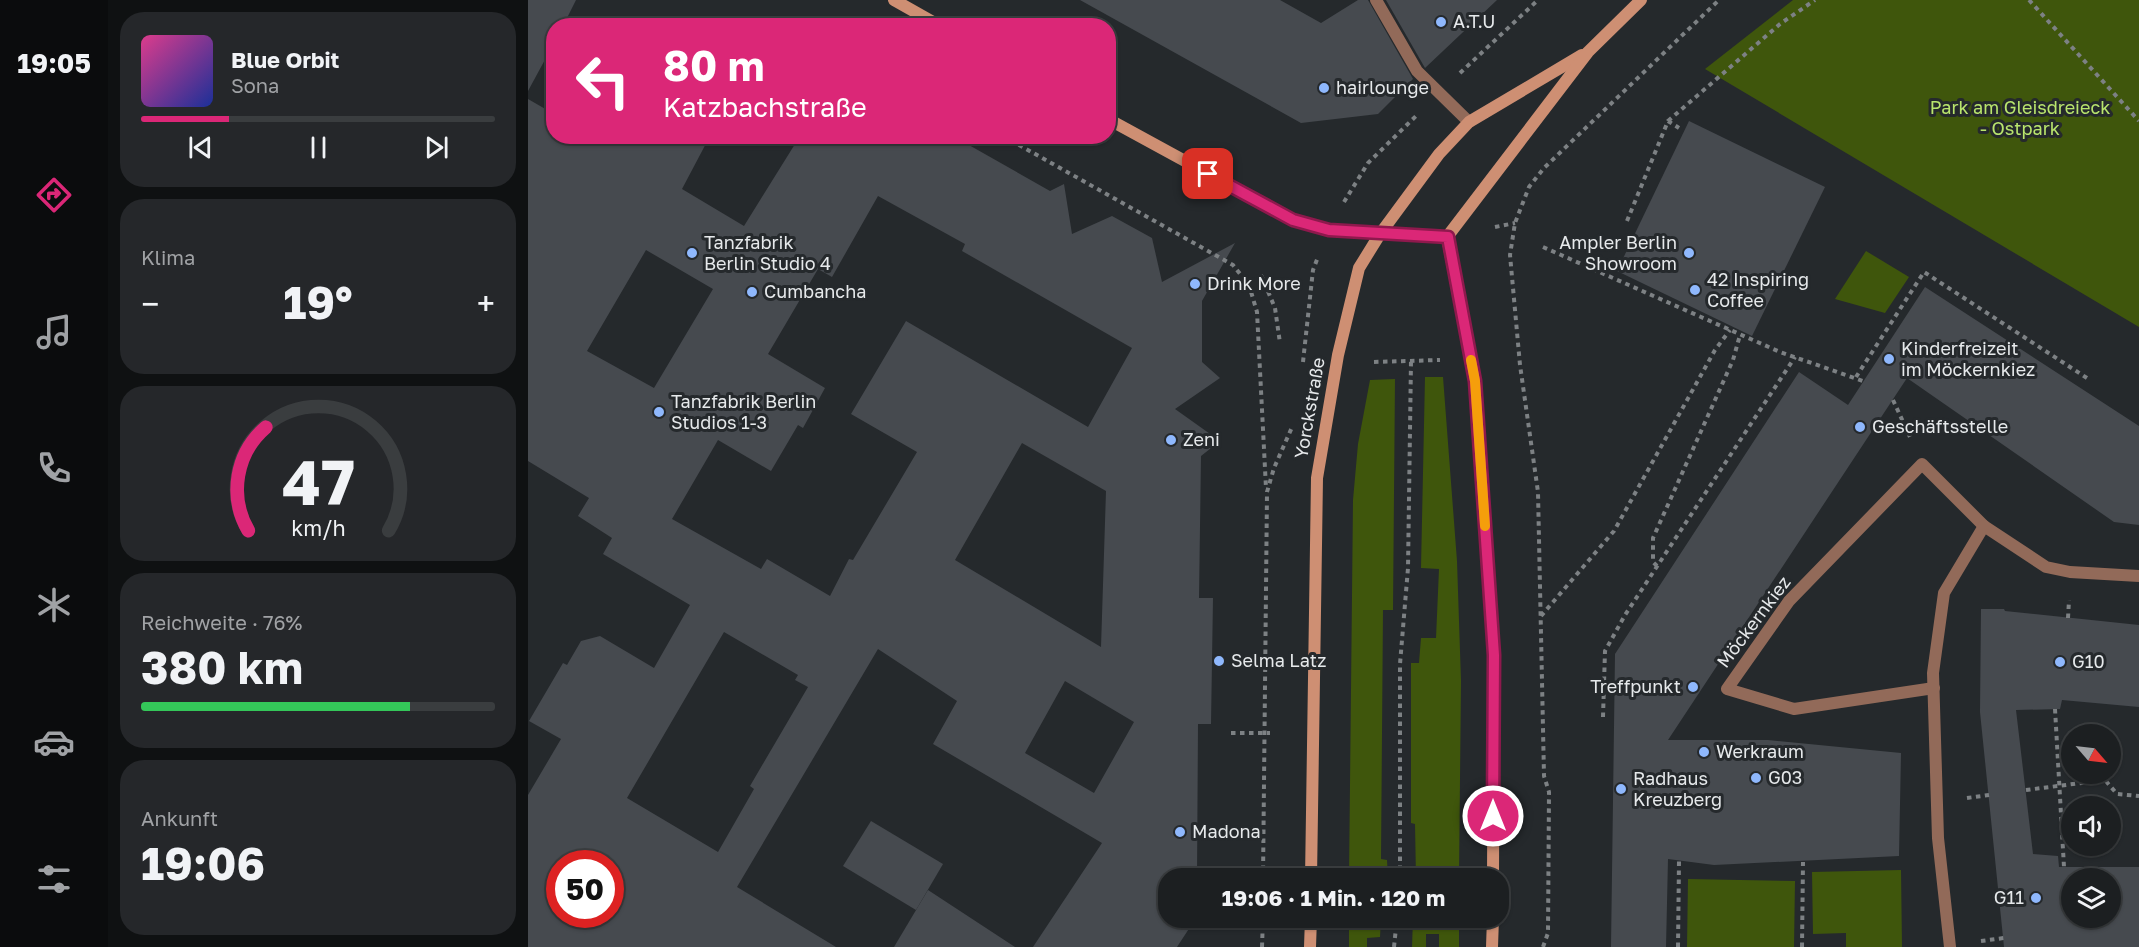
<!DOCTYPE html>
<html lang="de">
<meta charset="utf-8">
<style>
body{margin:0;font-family:"Golos Text",sans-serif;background:#25272a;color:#f1f3f6;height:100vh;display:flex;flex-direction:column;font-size:22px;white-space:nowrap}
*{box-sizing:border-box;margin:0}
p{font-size:20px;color:#a0a2a5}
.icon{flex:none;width:33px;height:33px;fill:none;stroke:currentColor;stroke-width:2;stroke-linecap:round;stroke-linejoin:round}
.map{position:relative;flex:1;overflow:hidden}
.details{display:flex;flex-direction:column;gap:12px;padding:12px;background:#0f1112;width:420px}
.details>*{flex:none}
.top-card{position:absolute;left:18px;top:18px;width:570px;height:126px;border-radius:24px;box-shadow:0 2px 4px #0004,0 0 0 2px #3a3d3f;background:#db2777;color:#fff;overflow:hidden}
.needle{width:39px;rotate:118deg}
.buttons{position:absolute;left:1533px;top:724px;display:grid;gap:12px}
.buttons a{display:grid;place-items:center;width:60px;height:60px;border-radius:50%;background:#1c1f21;box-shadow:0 2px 4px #0004,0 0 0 2px #3a3d3f;font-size:30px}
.speed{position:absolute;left:18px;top:850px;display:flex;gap:12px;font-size:30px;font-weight:700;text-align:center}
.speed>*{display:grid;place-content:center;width:78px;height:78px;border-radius:50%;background:#1c1f21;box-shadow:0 2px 4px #0004,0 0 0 2px #3a3d3f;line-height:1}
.speed .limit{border:9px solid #d22;background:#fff;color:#111}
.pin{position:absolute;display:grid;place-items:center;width:51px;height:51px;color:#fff;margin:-26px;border-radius:12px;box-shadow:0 3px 9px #0006}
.me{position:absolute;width:66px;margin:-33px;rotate:0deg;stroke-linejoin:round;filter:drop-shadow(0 0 4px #0008)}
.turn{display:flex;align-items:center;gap:21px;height:126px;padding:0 18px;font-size:27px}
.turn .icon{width:78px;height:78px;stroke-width:2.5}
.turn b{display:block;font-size:42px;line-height:51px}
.big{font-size:45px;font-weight:700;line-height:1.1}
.details .tile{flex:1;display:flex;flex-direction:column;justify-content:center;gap:9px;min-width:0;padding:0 21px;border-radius:24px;background:#25272a}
.details .dial{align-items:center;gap:0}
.dial svg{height:156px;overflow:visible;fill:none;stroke:#3a3d3f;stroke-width:7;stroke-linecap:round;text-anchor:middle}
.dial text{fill:#f1f3f6;stroke:none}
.song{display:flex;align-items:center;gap:18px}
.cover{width:72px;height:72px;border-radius:9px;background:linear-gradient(135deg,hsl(330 70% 55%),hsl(230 70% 35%))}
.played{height:6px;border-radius:3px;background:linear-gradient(90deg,#db2777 25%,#3a3d3f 25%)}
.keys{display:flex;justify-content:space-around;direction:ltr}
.heat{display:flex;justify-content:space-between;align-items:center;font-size:33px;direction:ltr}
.charge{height:9px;border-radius:4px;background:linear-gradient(90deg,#34c759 76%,#3a3d3f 0)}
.trip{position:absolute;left:630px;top:868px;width:351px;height:60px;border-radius:24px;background:#1c1f21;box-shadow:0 2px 4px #0004,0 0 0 2px #3a3d3f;font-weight:700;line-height:60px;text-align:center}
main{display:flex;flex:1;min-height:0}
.tab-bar{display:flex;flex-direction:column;width:108px;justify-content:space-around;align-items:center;background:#0b0c0d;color:#a0a2a5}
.tab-bar .icon{width:42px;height:42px}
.tab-bar .active{color:#db2777}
.tab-bar b{font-size:27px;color:#f1f3f6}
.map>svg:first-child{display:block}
</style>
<main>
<nav class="tab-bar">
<b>19:05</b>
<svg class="icon active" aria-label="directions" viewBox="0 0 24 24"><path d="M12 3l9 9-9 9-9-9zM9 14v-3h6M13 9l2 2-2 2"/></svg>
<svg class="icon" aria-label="music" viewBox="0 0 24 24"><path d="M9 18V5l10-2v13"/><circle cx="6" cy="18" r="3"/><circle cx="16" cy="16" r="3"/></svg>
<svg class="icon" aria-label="phone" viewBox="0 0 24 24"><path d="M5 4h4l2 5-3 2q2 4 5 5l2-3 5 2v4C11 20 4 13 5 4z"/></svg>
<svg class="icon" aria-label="climate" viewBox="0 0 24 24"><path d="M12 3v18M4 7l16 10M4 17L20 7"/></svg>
<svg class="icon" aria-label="car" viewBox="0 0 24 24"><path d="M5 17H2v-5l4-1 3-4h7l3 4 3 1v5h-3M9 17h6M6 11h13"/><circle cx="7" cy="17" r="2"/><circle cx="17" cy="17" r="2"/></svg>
<svg class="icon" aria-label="filters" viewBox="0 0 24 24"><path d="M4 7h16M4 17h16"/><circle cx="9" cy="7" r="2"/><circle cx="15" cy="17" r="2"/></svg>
</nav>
<section class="details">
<div class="tile">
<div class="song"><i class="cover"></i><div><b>Blue Orbit</b><p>Sona</p></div></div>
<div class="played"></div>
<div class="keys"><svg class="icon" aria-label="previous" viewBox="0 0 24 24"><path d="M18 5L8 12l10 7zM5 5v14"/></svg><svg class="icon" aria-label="pause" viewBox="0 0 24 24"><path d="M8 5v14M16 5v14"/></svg><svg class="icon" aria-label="next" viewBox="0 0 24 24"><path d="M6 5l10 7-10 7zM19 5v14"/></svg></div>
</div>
<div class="tile"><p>Klima</p>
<div class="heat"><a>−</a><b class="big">19°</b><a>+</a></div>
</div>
<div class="tile dial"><svg viewBox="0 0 100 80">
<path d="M14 69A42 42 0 1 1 86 69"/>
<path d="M14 69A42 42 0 0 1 23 16" stroke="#db2777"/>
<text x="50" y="56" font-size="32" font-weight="700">47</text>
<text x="50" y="72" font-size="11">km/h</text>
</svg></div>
<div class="tile"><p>Reichweite · 76%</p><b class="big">380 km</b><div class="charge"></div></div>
<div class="tile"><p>Ankunft</p><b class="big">19:06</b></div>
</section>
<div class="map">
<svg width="1611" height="947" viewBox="0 0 1611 947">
<rect width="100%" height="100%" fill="#25292c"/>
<g fill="#3f560c">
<polygon points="1265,0 1611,0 1611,327 1177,69"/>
<polygon points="1338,251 1381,277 1357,313 1307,299"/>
<polygon points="897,377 915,377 929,561 933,681 931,879 888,879 887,824 883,823 883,663 891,663 893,638 908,638 911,569 893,568"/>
<polygon points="867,379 865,610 855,610 853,859 859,860 860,879 821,879 825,500 830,444 842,380"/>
<polygon points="1373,870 1374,947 1318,947 1318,933 1285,934 1284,872"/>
<polygon points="1160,879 1267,881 1266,947 1159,947"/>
<polygon points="821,918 853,918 852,937 839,938 839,947 821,947"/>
<polygon points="885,918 931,918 931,947 911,947 911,934 898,934 898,947 884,947"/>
</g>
<g fill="#464a4f" fill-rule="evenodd">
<polygon points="0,0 48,0 35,26 26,26 26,43 0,91"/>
<polygon points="552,0 752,0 793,23 830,0 840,0 885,79 850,114 773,123"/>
<polygon points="858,0 969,0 897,68"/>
<path d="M 0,99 L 26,114 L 26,136 L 182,136 L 154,189 L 216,226 L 272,136 L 425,136 L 522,191 L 536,184 L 544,234 L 584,216 L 624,238 L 634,282 L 707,243 L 674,301 L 674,362 L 692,378 L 647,409 L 692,441 L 673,456 L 671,598 L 685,598 L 683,724 L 670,724 L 669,879 L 640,879 L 640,918 L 668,918 L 649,947 L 505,947 L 574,843 L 405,744 L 429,701 L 350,649 L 209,887 L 308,947 L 0,947 L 0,795 L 33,739 L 1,721 L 35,663 L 39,665 L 53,641 L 72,636 L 126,668 L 162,605 L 75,554 L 84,538 L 50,516 L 61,498 L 0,461 ZM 350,196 L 437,244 L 434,251 L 604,348 L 560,427 L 378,321 L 323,414 L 389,452 L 325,560 L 321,559 L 302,596 L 239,559 L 233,569 L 144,519 L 190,440 L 243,471 L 270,425 L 275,428 L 297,388 L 240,354 L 290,269 L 304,277 ZM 118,250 L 185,289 L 126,388 L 59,351 ZM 494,443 L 578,491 L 573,647 L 427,560 ZM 196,632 L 270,675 L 267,680 L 280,687 L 222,786 L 226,789 L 190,852 L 99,798 ZM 537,681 L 606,722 L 566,793 L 497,753 ZM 32,864 L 82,864 L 82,915 L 32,915 Z"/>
<polygon points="1161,121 1297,187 1224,336 1089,271"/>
<polygon points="1397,287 1611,426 1611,525 1586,522 1379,378 1140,740 1240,740 1373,753 1371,856 1186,865 1140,859 1138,947 1083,947 1087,654 1271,372 1320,405"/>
<path d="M 1453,609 L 1476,609 L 1477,611 L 1611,625 L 1611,707 L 1534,700 L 1532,709 L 1488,710 L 1505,854 L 1530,856 L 1531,867 L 1611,867 L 1611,947 L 1476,947 L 1452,712 ZM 1544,879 L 1582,879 L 1582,918 L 1544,918 Z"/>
<polygon points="343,821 415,864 388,910 315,866"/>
<polygon points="400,890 487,947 366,947"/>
</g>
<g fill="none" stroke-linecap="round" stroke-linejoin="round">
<g stroke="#7d8184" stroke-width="4" stroke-dasharray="4.5 4.5" stroke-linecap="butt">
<polyline points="1501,0 1611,121"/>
<polyline points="932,73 1010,0"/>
<polyline points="1140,121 1252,24 1287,0"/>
<polyline points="475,136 705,265 721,285 729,312 738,488"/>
<polyline points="816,202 840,163 890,114"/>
<polyline points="1099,221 1140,121 1151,128"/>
<polyline points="967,227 987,223"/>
<polyline points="1015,247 1252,352 1335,381"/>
<polyline points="733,275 747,308 752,343"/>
<polyline points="775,362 785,270 790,257"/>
<polyline points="846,362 912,360"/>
<polyline points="1328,377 1396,272 1562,380"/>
<polyline points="1365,400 1382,437"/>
<polyline points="1129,566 1125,562 1125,538 1205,360 1212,335"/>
<polyline points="1013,616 1086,531 1187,350 1202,330"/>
<polyline points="1540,618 1541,600"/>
<polyline points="1527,709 1536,867"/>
<polyline points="1075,717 1077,651 1097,615 1267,357"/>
<polyline points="703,733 742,733"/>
<polyline points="1498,790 1577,780 1589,794 1611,796"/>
<polyline points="1439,798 1461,795"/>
<polyline points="735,879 739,492 746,468 765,425"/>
<polyline points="872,879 872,664 880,568 883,361"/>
<polyline points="1453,941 1476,938"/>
<polyline points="734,947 735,918"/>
<polyline points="866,947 869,918"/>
<polyline points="1015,947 1020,933 1021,792 1016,776 1010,492 992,365 982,255 987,223 1001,187 1016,168 1191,0"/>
<polyline points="1150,947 1151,861"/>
<polyline points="1274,947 1275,862"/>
</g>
<polyline stroke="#926a59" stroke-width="12" points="848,0 889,71 941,122"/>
<g stroke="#926a59" stroke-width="12">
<polyline points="1406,688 1266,709 1199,689 1261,601 1394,464 1456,526"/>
<polyline points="1422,947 1410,838 1405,673 1416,593 1456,526 1518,567 1542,572 1611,576"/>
</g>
<g stroke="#ce8f73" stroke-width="12">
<polyline points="366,0 412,26"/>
<polyline points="580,119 765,220 801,230 919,237"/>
<polyline points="783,879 789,478 810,355 831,268 852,234 911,154 941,122 1054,55"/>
<polyline points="965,879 966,655 947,381 919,237 1060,52 1113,0"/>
<polyline points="782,947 783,918"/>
<polyline points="964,947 965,918"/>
</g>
</g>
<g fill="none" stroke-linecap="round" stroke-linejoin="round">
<defs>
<polyline id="route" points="680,174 765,220 801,230 920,237 947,381 966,655 965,816"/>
</defs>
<use href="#route" stroke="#8e194d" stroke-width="15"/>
<use href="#route" stroke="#db2777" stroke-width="10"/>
<polyline stroke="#f59e0b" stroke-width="10" points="943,360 947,381 957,526"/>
</g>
<g fill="#8fb8fd" stroke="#25292c" stroke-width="2">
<circle cx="913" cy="22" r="6"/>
<circle cx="796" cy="88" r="6"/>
<circle cx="164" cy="253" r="6"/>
<circle cx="1161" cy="253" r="6"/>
<circle cx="667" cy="284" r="6"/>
<circle cx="1167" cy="290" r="6"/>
<circle cx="224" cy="292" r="6"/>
<circle cx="1361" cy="359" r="6"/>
<circle cx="131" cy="412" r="6"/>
<circle cx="1332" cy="427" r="6"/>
<circle cx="643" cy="440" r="6"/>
<circle cx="691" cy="661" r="6"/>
<circle cx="1532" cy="662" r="6"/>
<circle cx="1165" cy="687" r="6"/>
<circle cx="1176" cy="752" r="6"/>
<circle cx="1228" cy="778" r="6"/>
<circle cx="1093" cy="789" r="6"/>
<circle cx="652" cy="832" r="6"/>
<circle cx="1508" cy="898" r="6"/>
</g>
<g text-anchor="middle" stroke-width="6" stroke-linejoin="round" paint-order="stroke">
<g font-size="18" fill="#e6e9eb" stroke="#25292c" text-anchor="start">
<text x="925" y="28">A.T.U</text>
<text x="808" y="94">hairlounge</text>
<text x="176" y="249">Tanzfabrik<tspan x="176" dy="21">Berlin Studio 4</tspan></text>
<text x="1149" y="249" text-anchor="end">Ampler Berlin<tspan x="1149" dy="21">Showroom</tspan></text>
<text x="1179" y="286">42 Inspiring<tspan x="1179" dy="21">Coffee</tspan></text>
<text x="679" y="290">Drink More</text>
<text x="236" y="298">Cumbancha</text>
<text x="1373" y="355">Kinderfreizeit<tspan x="1373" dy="21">im Möckernkiez</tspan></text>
<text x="143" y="408">Tanzfabrik Berlin<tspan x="143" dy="21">Studios 1-3</tspan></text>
<text x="1344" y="433">Geschäftsstelle</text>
<text x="655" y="446">Zeni</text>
<text x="703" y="667">Selma Latz</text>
<text x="1544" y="668">G10</text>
<text x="1153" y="693" text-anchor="end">Treffpunkt</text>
<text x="1188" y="758">Werkraum</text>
<text x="1240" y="784">G03</text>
<text x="1105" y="785">Radhaus<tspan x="1105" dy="21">Kreuzberg</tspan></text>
<text x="664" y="838">Madona</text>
<text x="1496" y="904" text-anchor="end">G11</text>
</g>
<g font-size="18" fill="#b9e56d" stroke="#25292c">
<text x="1492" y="114">Park am Gleisdreieck<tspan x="1492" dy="21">- Ostpark</tspan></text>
</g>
<g font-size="18" fill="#e6e9eb" stroke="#25292c">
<text transform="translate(782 408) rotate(-80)" y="6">Yorckstraße</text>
<text transform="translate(1226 622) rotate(-53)" y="6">Möckernkiez</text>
</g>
</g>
</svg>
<div class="buttons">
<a><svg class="needle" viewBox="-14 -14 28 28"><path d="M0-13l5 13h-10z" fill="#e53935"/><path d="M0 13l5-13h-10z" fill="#a0a2a5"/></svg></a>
<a><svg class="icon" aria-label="sound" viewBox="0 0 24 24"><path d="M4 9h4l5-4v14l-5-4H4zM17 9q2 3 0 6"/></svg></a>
<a><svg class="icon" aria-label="layers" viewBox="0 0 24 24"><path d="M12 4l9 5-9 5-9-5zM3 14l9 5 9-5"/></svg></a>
</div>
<div class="speed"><div class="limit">50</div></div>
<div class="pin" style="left:680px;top:174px;background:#d93025"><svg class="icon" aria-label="arrive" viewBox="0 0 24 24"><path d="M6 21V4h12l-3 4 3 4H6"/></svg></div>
<svg class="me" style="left:965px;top:816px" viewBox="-20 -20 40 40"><circle r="17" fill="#db2777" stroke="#fff" stroke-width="3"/><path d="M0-11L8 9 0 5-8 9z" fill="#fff"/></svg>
<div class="trip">19:06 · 1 Min. · 120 m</div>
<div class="top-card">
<div class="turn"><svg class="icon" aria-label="left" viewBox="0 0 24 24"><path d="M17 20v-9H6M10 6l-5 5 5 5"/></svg><div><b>80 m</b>Katzbachstraße</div></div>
</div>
</div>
</main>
